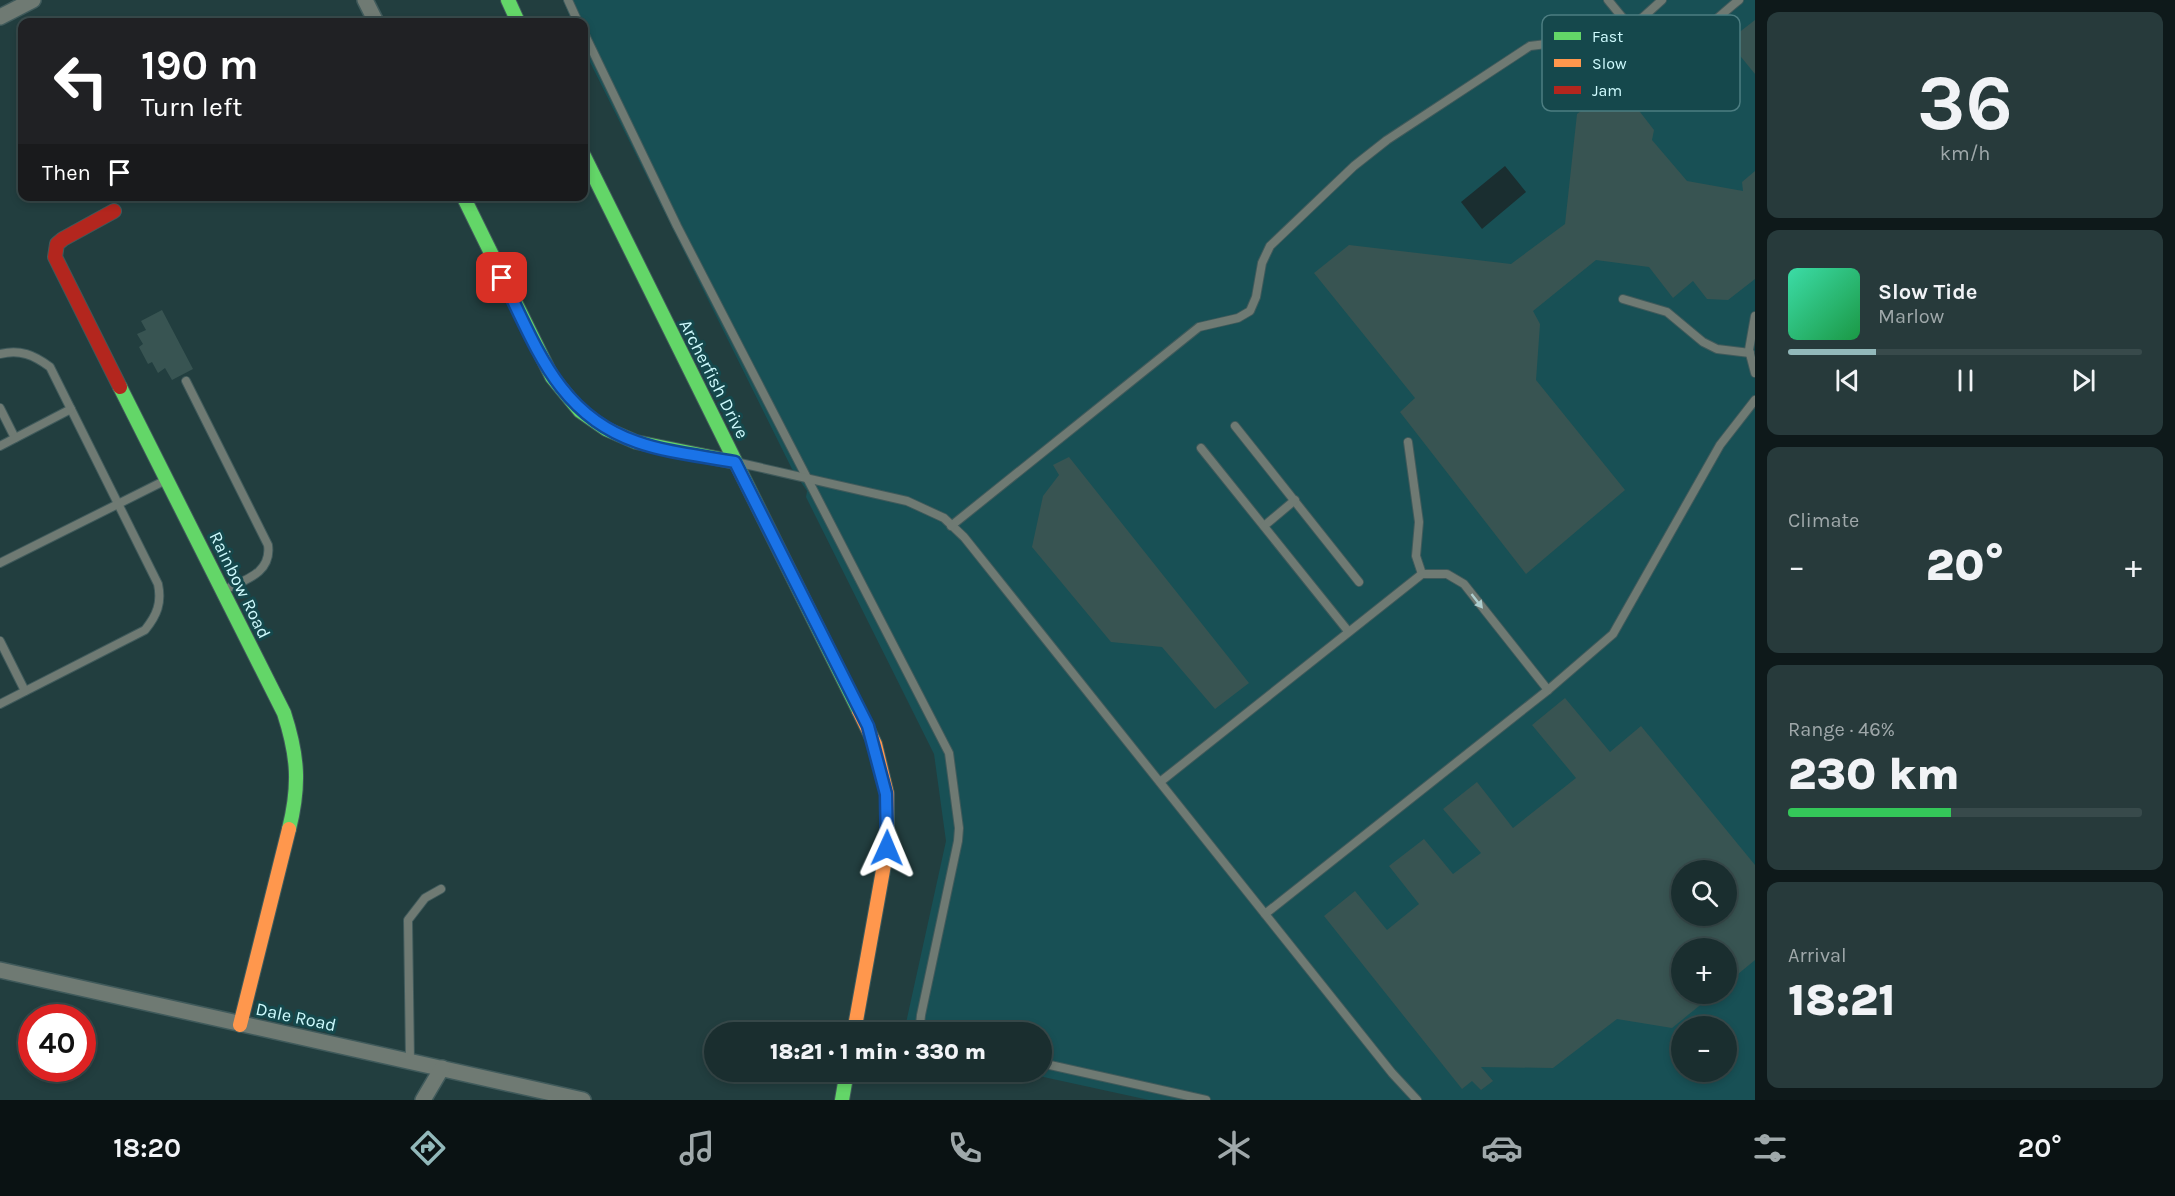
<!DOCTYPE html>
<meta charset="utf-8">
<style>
body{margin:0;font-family:Karla,sans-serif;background:#273a3b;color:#f1f3f6;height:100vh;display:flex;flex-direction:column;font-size:22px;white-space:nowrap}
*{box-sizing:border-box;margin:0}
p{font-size:20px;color:#9fa8aa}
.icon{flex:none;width:33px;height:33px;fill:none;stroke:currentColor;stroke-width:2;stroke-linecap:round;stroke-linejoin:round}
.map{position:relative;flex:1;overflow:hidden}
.drawer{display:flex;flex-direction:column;gap:12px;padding:12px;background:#0e191a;width:420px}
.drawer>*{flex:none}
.guide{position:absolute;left:18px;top:18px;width:570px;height:183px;border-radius:12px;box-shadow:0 3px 9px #0003,0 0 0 2px #384a4b;background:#202124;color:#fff;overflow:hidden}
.buttons{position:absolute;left:1671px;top:860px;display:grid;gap:12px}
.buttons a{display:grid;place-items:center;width:66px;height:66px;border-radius:50%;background:#1a2e2f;box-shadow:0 3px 9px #0003,0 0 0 2px #384a4b;font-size:30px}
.speed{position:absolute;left:18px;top:1004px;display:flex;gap:12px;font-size:30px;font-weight:700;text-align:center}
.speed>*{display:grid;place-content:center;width:78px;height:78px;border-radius:50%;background:#1a2e2f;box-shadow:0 3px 9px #0003,0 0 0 2px #384a4b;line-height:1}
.speed .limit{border:9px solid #d22;background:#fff;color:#111}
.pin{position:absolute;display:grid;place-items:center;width:51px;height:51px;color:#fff;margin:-26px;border-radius:12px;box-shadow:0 3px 9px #0006}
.me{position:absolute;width:66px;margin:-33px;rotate:1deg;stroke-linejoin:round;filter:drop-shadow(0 0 4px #0008)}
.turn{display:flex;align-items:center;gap:21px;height:126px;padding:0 24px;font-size:27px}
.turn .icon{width:78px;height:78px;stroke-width:2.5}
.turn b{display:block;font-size:42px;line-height:51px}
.then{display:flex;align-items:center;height:57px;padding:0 24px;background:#0003;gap:12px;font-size:22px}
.big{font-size:45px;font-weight:800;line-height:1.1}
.drawer .widget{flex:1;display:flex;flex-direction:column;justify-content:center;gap:9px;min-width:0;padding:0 21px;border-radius:12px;background:#273a3b}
.drawer .dial{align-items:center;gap:0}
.dial b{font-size:78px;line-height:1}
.song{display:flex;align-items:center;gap:18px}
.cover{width:72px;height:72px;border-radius:9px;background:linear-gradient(135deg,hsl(160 70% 55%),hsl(140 70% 35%))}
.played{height:6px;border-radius:3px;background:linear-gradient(90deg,#92b8ba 25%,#384a4b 25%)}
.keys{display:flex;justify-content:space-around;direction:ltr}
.heat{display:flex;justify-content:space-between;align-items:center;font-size:33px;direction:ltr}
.charge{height:9px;border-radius:4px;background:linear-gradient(90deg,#34c759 46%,#384a4b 0)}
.trip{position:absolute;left:704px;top:1022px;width:348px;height:60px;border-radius:30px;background:#1a2e2f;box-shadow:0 3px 9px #0003,0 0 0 2px #384a4b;font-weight:800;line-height:60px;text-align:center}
.tab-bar{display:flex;height:96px;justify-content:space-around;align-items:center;background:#0a1213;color:#9fa8aa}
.tab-bar .icon{width:42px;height:42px}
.tab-bar .active{color:#92b8ba}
.tab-bar b{font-size:27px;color:#f1f3f6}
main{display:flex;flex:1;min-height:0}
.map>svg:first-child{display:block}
</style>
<main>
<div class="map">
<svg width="1755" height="1100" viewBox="0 0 1755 1100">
<rect width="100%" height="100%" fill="#223e3f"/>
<path fill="#185055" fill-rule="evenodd" d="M 563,0 L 1755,0 L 1755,1100 L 1149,1100 L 1016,1071 L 1041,1071 L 1041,1032 L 904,1032 L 946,841 L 934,754 L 806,497 L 807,491 L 792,469 L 588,58 L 584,49 L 584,22 L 572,22 ZM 1682,870 L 1726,870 L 1726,915 L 1682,915 ZM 1682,948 L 1726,948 L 1726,993 L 1682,993 ZM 1682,1026 L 1726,1026 L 1726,1071 L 1682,1071 Z"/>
<polygon fill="#1a2e30" points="1505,166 1526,192 1482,229 1461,202"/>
<g fill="#385452" fill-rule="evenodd">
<polygon points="1755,20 1755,74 1728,41"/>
<polygon points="1611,87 1622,100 1630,99 1654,130 1652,140 1687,181 1743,191 1742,182 1755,171 1755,279 1728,300 1707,299 1693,281 1673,298 1649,267 1596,260 1533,311 1540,324 1536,380 1625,490 1526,574 1400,412 1415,398 1314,273 1349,245 1511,264 1565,224 1577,114"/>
<polygon points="162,310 193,369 172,380 165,368 158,373 152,362 148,364 139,347 143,344 137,334 146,330 141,321"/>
<polygon points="1069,457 1249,683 1215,709 1162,647 1111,642 1032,547 1043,496 1059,475 1053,465"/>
<path d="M 1565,698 L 1610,752 L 1641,726 L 1755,865 L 1755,960 L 1726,984 L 1726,948 L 1682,948 L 1682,993 L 1715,993 L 1672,1028 L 1617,1019 L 1553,1068 L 1481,1067 L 1493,1081 L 1481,1090 L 1472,1081 L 1462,1089 L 1324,916 L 1355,891 L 1387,930 L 1419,904 L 1389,866 L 1424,839 L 1453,874 L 1481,853 L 1443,809 L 1477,782 L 1513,828 L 1576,778 L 1532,725 ZM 1682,870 L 1726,870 L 1726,915 L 1682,915 Z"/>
</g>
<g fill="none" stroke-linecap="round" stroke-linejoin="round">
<defs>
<g id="lane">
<polyline points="568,0 578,22"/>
<polyline points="1608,0 1631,28"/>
<polyline points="584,33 677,226 949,753 959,828 958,841 921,1015 920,1025 925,1032"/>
<polyline points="1628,49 1631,28 1662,0"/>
<polyline points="1623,299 1667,312 1703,342 1717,349 1750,353"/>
<polyline points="1755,316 1749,350 1755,373"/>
<path d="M 0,354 C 20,349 34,355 50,367 L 158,584 C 162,603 157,615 145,630 L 0,704"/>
<path d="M 186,381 L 268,545 C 272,573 245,580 224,590"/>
<polyline points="0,408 15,438"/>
<polyline points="1235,426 1359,582"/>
<polyline points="1408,442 1419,522 1416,556 1422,574"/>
<polyline points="0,446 71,409"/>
<polyline points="1201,448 1348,631"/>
<polyline points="740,463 907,501 944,518 964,537 1392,1073 1417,1100"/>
<path d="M 951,526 L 1199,327 L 1238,318 L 1250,311 L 1256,297 L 1262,263 L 1270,246 L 1354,166 L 1387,140 L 1530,46 C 1580,37 1635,61 1683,42 C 1703,34 1722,13 1739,0"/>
<polyline points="1264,526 1295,500"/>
<polyline points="0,563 166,480"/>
<polyline points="0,641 25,691"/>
<polyline points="1160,782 1422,574 1447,574 1464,584 1548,690"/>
<polyline points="1265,914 1548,690 1613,634 1720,445 1755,400"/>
<polyline points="410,1062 408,920 425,898 441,889"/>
<polyline points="1041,1063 1206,1100"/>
</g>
<g id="street">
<polyline points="365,0 376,22"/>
<polyline points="0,17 33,0"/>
<polyline points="0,970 583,1100"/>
<polyline points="423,1100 442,1068"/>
</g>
<g id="fast">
<polyline points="508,0 518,22"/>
<polyline points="584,156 859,711"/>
<polyline points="463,196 552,377 580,411 606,429 636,442 735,462"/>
<path d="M 120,387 L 284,713 C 298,756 300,785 289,829"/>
<polyline points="842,1100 847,1071"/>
</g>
<g id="slow">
<polyline points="240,1025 289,829"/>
<polyline points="854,1032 887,848 887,794 875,744 859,711"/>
</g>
<polyline id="jam" points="114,211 63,239 57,244 55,257 120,387"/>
</defs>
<use href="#lane" stroke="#405a5b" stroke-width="10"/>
<use href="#street" stroke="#405a5b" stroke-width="18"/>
<use href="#fast" stroke="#405a5b" stroke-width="16"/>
<use href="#slow" stroke="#405a5b" stroke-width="16"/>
<use href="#jam" stroke="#405a5b" stroke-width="16"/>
<use href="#lane" stroke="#6f7a73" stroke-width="8"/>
<use href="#street" stroke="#6f7a73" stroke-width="15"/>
<use href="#fast" stroke="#63d668" stroke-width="14"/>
<use href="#slow" stroke="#ff974d" stroke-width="14"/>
<use href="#jam" stroke="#b3261e" stroke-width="14"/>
</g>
<defs><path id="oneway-solid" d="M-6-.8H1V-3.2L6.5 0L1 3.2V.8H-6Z" transform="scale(1.5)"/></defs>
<use fill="#adcdcd" href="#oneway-solid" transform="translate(1477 601) rotate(52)"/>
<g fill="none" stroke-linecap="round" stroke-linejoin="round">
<defs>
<path id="route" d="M 502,278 C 536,346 558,415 637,442 C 668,453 703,456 735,462 L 868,726 L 886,794 L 887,848"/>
</defs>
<use href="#route" stroke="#114b97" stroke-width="15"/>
<use href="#route" stroke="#1a73e8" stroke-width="10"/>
</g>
<g text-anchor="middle" stroke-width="6" stroke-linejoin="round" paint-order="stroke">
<g font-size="18" fill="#cefafd" stroke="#15484c">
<text transform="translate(714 379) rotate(63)" y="6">Archerfish Drive</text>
<text transform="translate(240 585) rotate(64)" y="6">Rainbow Road</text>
<text transform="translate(296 1017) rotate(12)" y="6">Dale Road</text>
</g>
</g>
<rect x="1542" y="15" width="198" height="96" rx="9" fill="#15484c" stroke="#4c7d81" stroke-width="1.5"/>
<rect x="1554" y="32" width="27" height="8" fill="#63d668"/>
<rect x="1554" y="59" width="27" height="8" fill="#ff974d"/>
<rect x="1554" y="86" width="27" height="8" fill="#b3261e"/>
<g font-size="16" fill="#cefafd">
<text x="1592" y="42">Fast</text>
<text x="1592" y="69">Slow</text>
<text x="1592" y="96">Jam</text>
</g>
</svg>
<div class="buttons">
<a><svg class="icon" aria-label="search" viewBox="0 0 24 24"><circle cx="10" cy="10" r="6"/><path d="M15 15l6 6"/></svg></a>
<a>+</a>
<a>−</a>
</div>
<div class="speed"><div class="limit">40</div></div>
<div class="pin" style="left:502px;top:278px;background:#d93025"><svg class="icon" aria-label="arrive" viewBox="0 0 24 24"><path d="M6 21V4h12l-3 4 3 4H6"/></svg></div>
<svg class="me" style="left:887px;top:848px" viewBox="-20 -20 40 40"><path d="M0-17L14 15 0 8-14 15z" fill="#1a73e8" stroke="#fff" stroke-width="4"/></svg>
<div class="trip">18:21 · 1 min · 330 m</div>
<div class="guide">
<div class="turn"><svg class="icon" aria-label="left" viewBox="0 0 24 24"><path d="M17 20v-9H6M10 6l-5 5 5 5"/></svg><div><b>190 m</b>Turn left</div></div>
<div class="then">Then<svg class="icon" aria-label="arrive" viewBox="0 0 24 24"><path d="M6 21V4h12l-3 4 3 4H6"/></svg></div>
</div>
</div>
<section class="drawer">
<div class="widget dial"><b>36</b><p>km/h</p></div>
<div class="widget">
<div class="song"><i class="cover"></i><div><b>Slow Tide</b><p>Marlow</p></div></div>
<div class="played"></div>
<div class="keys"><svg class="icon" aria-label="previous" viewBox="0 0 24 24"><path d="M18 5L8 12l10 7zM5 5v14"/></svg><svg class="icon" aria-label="pause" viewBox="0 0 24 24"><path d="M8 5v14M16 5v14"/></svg><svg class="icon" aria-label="next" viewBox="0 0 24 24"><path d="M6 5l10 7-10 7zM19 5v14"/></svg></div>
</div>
<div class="widget"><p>Climate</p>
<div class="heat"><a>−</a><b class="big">20°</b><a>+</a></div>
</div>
<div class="widget"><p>Range · 46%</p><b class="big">230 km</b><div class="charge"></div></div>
<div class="widget"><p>Arrival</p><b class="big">18:21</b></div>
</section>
</main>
<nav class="tab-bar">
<b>18:20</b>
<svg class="icon active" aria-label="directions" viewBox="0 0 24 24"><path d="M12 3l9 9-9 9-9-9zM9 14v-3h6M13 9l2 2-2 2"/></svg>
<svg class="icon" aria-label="music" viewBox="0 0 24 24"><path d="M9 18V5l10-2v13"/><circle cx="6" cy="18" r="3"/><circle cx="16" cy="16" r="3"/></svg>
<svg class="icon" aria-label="phone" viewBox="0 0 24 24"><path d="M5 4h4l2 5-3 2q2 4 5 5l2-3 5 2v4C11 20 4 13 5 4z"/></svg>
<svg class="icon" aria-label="climate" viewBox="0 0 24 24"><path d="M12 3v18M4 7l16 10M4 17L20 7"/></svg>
<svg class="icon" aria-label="car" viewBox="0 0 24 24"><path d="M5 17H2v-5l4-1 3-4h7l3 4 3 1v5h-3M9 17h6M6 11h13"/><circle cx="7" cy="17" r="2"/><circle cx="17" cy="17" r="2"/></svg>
<svg class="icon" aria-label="filters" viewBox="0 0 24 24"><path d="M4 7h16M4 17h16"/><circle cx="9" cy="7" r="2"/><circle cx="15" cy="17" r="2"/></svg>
<b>20°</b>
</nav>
